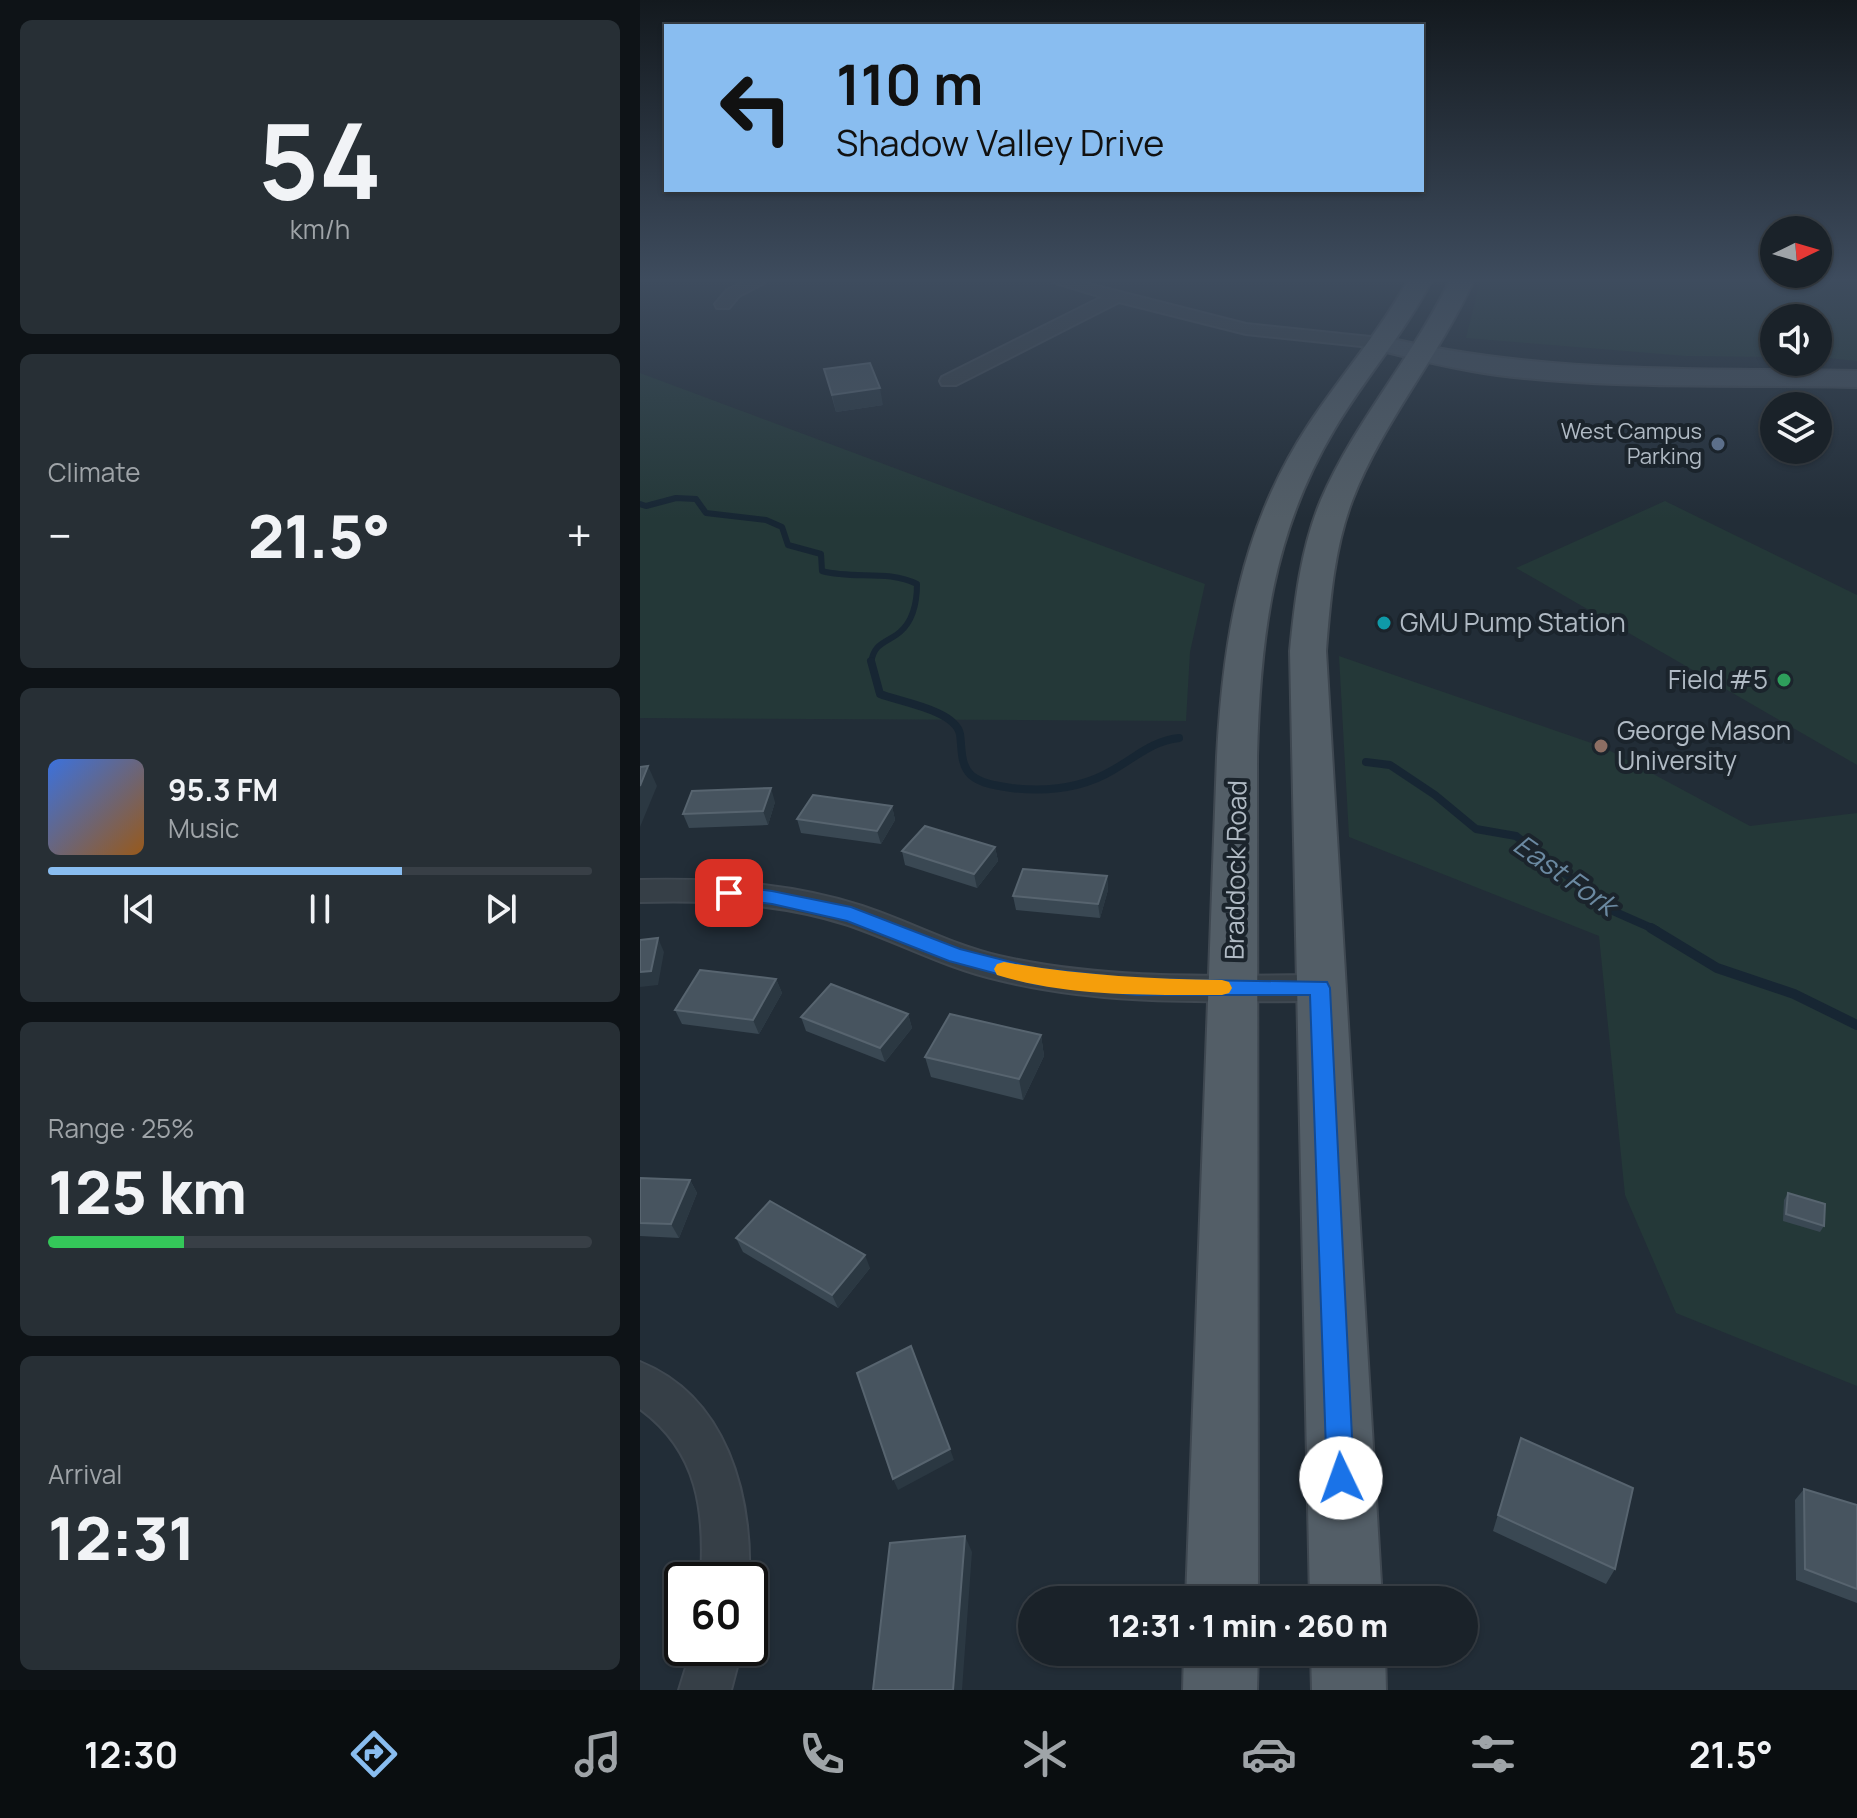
<!DOCTYPE html>
<meta charset="utf-8">
<style>
body{margin:0;font-family:Manrope,sans-serif;background:#272f35;color:#f1f3f6;height:100vh;display:flex;flex-direction:column;font-size:30px;white-space:nowrap}
*{box-sizing:border-box;margin:0}
p{font-size:26px;color:#9fa4a8}
.icon{flex:none;width:44px;height:44px;fill:none;stroke:currentColor;stroke-width:2;stroke-linecap:round;stroke-linejoin:round}
.map{position:relative;flex:1;overflow:hidden}
.side{display:flex;flex-direction:column;gap:20px;padding:20px;background:#0e1317;width:640px}
.side>*{flex:none}
.top-card{position:absolute;left:24px;top:24px;width:760px;height:168px;border-radius:0px;box-shadow:0 2px 6px #0004,0 0 0 2px #383f46;background:#89bdf0;color:#111;overflow:hidden}
.needle{width:52px;rotate:85deg}
.fabs{position:absolute;left:1120px;top:216px;display:grid;gap:16px}
.fabs a{display:grid;place-items:center;width:72px;height:72px;border-radius:50%;background:#1a2229;box-shadow:0 2px 6px #0004,0 0 0 2px #383f46;font-size:40px}
.speed{position:absolute;left:24px;top:1562px;display:flex;gap:16px;font-size:40px;font-weight:700;text-align:center}
.speed>*{display:grid;place-content:center;width:104px;height:104px;border-radius:50%;background:#1a2229;box-shadow:0 2px 6px #0004,0 0 0 2px #383f46;line-height:1}
.speed .limit{border:4px solid #111;border-radius:12px;background:#fff;color:#111}
.pin{position:absolute;display:grid;place-items:center;width:68px;height:68px;color:#fff;margin:-34px;border-radius:16px;box-shadow:0 4px 12px #0006}
.me{position:absolute;width:88px;margin:-44px;rotate:357deg;stroke-linejoin:round;filter:drop-shadow(0 0 6px #0008)}
.turn{display:flex;align-items:center;gap:28px;height:168px;padding:0 40px;font-size:36px}
.turn .icon{width:104px;height:104px;stroke-width:2.5}
.turn b{display:block;font-size:56px;line-height:68px}
.big{font-size:60px;font-weight:800;line-height:1.1}
.side .tile{flex:1;display:flex;flex-direction:column;justify-content:center;gap:12px;min-width:0;padding:0 28px;border-radius:12px;background:#272f35}
.side .dial{align-items:center;gap:0}
.dial b{font-size:104px;line-height:1}
.song{display:flex;align-items:center;gap:24px}
.cover{width:96px;height:96px;border-radius:12px;background:linear-gradient(135deg,hsl(220 70% 55%),hsl(30 70% 35%))}
.played{height:8px;border-radius:4px;background:linear-gradient(90deg,#89bdf0 65%,#383f46 65%)}
.keys{display:flex;justify-content:space-around;direction:ltr}
.heat{display:flex;justify-content:space-between;align-items:center;font-size:44px;direction:ltr}
.charge{height:12px;border-radius:6px;background:linear-gradient(90deg,#34c759 25%,#383f46 0)}
.trip{position:absolute;left:378px;top:1586px;width:460px;height:80px;border-radius:40px;background:#1a2229;box-shadow:0 2px 6px #0004,0 0 0 2px #383f46;font-weight:800;line-height:80px;text-align:center}
.tabs{display:flex;height:128px;justify-content:space-around;align-items:center;background:#0a0e10;color:#9fa4a8}
.tabs .icon{width:56px;height:56px}
.tabs .on{color:#89bdf0}
.tabs b{font-size:36px;color:#f1f3f6}
main{display:flex;flex:1;min-height:0}
.map>svg:first-child{display:block}
</style>
<main>
<section class="side">
<div class="tile dial"><b>54</b><p>km/h</p></div>
<div class="tile"><p>Climate</p>
<div class="heat"><a>−</a><b class="big">21.5°</b><a>+</a></div>
</div>
<div class="tile">
<div class="song"><i class="cover"></i><div><b>95.3 FM</b><p>Music</p></div></div>
<div class="played"></div>
<div class="keys"><svg class="icon" aria-label="previous" viewBox="0 0 24 24"><path d="M18 5L8 12l10 7zM5 5v14"/></svg><svg class="icon" aria-label="pause" viewBox="0 0 24 24"><path d="M8 5v14M16 5v14"/></svg><svg class="icon" aria-label="next" viewBox="0 0 24 24"><path d="M6 5l10 7-10 7zM19 5v14"/></svg></div>
</div>
<div class="tile"><p>Range · 25%</p><b class="big">125 km</b><div class="charge"></div></div>
<div class="tile"><p>Arrival</p><b class="big">12:31</b></div>
</section>
<div class="map">
<svg width="1217" height="1690" viewBox="0 0 1217 1690">
<rect width="100%" height="100%" fill="#222d37"/>
<g fill="#243838">
<polygon points="840,282 1217,282 1217,361 1178,357 1178,318 1134,318 1134,357 1046,356 826,338"/>
<polygon points="0,373 565,584 550,652 546,721 0,718"/>
<polygon points="1025,501 1217,595 1217,765 876,568"/>
<polygon points="699,656 963,747 1110,826 1217,813 1217,1386 1036,1313 985,1195 959,936 709,837"/>
</g>
<g fill="none" stroke-linecap="round" stroke-linejoin="round">
<path stroke="#172633" stroke-width="6" d="M 0,504 L 6,506 L 36,498 L 56,499 L 66,513 L 126,520 L 142,527 L 148,545 L 181,554 L 182,571 C 214,580 247,569 277,584 C 277,600 274,620 260,632 C 247,643 234,642 231,663"/>
<g stroke="#172633" stroke-width="8">
<path d="M 231,661 L 240,694 C 260,702 315,710 320,734 C 322,747 320,765 331,775 C 341,784 358,786 371,788 C 406,792 443,788 473,770 C 496,757 512,741 539,738"/>
<polyline points="726,762 750,765 795,795 836,829 876,836 973,911 1016,930"/>
</g>
<polyline stroke="#172633" stroke-width="10" points="1011,928 1077,968 1154,994 1217,1025"/>
<defs>
<g id="street">
<polygon points="104,282 126,282 99,296 89,308 77,308 75,304 87,290"/>
<polygon points="413,282 441,282 606,324 740,338 749,343 740,348 606,334 479,302 316,385 302,385 300,381 302,377 462,297"/>
<path d="M 0,880 C 75,878 151,883 222,906 C 268,921 312,945 359,956 C 464,980 573,976 680,975 L 692,979 L 697,988 L 692,997 L 680,1001 C 573,1001 464,1006 359,980 C 305,968 257,941 205,924 C 139,903 68,900 0,902 Z"/>
<path d="M 0,1362 C 87,1397 112,1494 109,1580 L 61,1580 C 65,1512 59,1452 0,1409 Z"/>
<polygon points="52,1648 102,1648 91,1690 39,1690"/>
</g>
<path id="secondary" d="M 740,336 C 899,375 1055,368 1217,371 L 1217,387 C 1097,384 976,390 857,375 C 814,369 773,359 731,348 L 728,343 L 731,338 Z"/>
<g id="primary">
<path d="M 767,282 L 791,282 C 763,335 724,379 694,430 C 632,534 620,638 617,757 L 618,1600 L 546,1600 L 577,757 C 583,639 601,528 667,427 C 699,378 738,334 767,282 Z"/>
<path d="M 809,282 L 833,282 C 798,358 742,423 712,501 C 694,549 690,601 686,651 L 742,1600 L 670,1600 L 650,651 C 655,600 661,548 681,500 C 714,423 772,358 809,282 Z"/>
<polygon points="544,1652 618,1652 617,1690 543,1690"/>
<polygon points="671,1652 745,1652 746,1690 672,1690"/>
</g>
</defs>
<use href="#street" stroke="#3f4851" stroke-width="4"/>
<use href="#secondary" stroke="#3f4851" stroke-width="4"/>
<use href="#primary" stroke="#3f4851" stroke-width="4"/>
<use href="#street" fill="#363f47" fill-rule="evenodd"/>
<use href="#secondary" fill="#444f5a" fill-rule="evenodd"/>
<use href="#primary" fill="#535e67" fill-rule="evenodd"/>
</g>
<g fill="#3a4853">
<polygon points="184,369 243,405 196,412"/>
<polygon points="135,802 128,825 49,828 43,814"/>
<polygon points="252,806 255,820 241,844 161,833 157,819"/>
<polygon points="355,847 358,861 337,888 265,865 262,851"/>
<polygon points="467,876 468,890 460,918 376,910 373,896"/>
<polygon points="136,979 142,993 119,1034 42,1024 35,1010"/>
<polygon points="268,1014 272,1028 245,1062 166,1031 161,1017"/>
<polygon points="401,1035 404,1056 383,1100 291,1077 285,1057"/>
<polygon points="0,1178 50,1180 57,1193 39,1238 0,1236"/>
<polygon points="1148,1193 1184,1226 1180,1232 1143,1221 1144,1200"/>
<polygon points="96,1238 230,1268 198,1308 103,1252"/>
<polygon points="881,1438 975,1569 966,1584 853,1531"/>
<polygon points="1164,1489 1217,1505 1217,1603 1156,1580 1155,1500"/>
</g>
<g fill="#2b3842">
<polygon points="240,388 243,405 196,412 192,395"/>
<polygon points="8,766 17,786 0,827 0,786"/>
<polygon points="131,788 135,802 128,825 123,811"/>
<polygon points="252,806 255,820 241,844 237,831"/>
<polygon points="355,847 358,861 337,888 334,874"/>
<polygon points="467,876 468,890 460,918 458,904"/>
<polygon points="18,938 24,952 18,985 0,987 0,972"/>
<polygon points="136,979 142,993 119,1034 113,1020"/>
<polygon points="268,1014 272,1028 245,1062 240,1048"/>
<polygon points="401,1035 404,1056 383,1100 379,1079"/>
<polygon points="50,1180 57,1193 39,1238 31,1224"/>
<polygon points="225,1255 230,1268 198,1308 192,1295"/>
<polygon points="310,1449 314,1460 258,1490 253,1479"/>
<polygon points="325,1536 332,1552 322,1690 313,1690"/>
</g>
<g fill="#47545f" stroke="#57646f" stroke-width="2">
<polygon points="230,363 240,388 192,395 184,369"/>
<polygon points="8,766 0,786 0,767"/>
<polygon points="131,788 123,811 43,814 52,791"/>
<polygon points="173,795 252,806 237,831 157,819"/>
<polygon points="285,826 355,847 334,874 262,851"/>
<polygon points="383,869 467,876 458,904 373,896"/>
<polygon points="18,938 11,971 0,972 0,940"/>
<polygon points="60,970 136,979 113,1020 35,1010"/>
<polygon points="191,984 268,1014 240,1048 161,1017"/>
<polygon points="310,1014 401,1035 379,1079 285,1057"/>
<polygon points="0,1178 50,1180 31,1224 0,1223"/>
<polygon points="1148,1193 1185,1204 1184,1226 1146,1214"/>
<polygon points="130,1201 225,1255 192,1295 96,1238"/>
<polygon points="271,1346 310,1449 253,1479 217,1373"/>
<polygon points="881,1438 993,1488 975,1569 858,1515"/>
<polygon points="1164,1489 1217,1505 1217,1589 1165,1569"/>
<polygon points="325,1536 313,1690 233,1690 250,1543"/>
</g>
<linearGradient id="sky" x2="0" y2="1"><stop stop-color="#13191e"/><stop offset="0.54" stop-color="#3e4c5e"/><stop offset="1" stop-color="#3e4c5e" stop-opacity="0"/></linearGradient>
<rect width="1217" height="519" fill="url(#sky)"/>
<polygon fill="#1a73e8" stroke="#114b97" stroke-width="2" points="89,886 132,891 211,907 320,949 395,968 496,979 687,982 690,988 714,1478 710,1487 701,1491 691,1487 687,1478 670,995 496,995 395,984 309,961 207,921 132,904 82,898 80,893 82,888"/>
<path fill="#f59e0b" d="M 364,962 C 437,975 508,979 582,980 L 589,982 L 592,988 L 589,993 L 582,995 C 508,995 428,997 357,975 L 354,969 L 357,964 Z"/>
<circle fill="#5c6f8a" stroke="#1b242c" stroke-width="3" cx="1078" cy="444" r="8"/>
<circle fill="#0f9aa8" stroke="#1b242c" stroke-width="3" cx="744" cy="623" r="8"/>
<circle fill="#2e9e5b" stroke="#1b242c" stroke-width="3" cx="1144" cy="680" r="8"/>
<circle fill="#8d6e63" stroke="#1b242c" stroke-width="3" cx="961" cy="746" r="8"/>
<g text-anchor="middle" stroke-width="8" stroke-linejoin="round" paint-order="stroke">
<g font-size="22" fill="#b0bac4" stroke="#1b242c" text-anchor="end">
<text x="1062" y="439">West Campus<tspan x="1062" dy="25">Parking</tspan></text>
</g>
<g font-size="26" fill="#b0bac4" stroke="#1b242c" text-anchor="start">
<text x="760" y="632">GMU Pump Station</text>
<text x="1128" y="689" text-anchor="end">Field #5</text>
<text x="977" y="740">George Mason<tspan x="977" dy="30">University</tspan></text>
</g>
<g font-size="26" fill="#b0bac4" stroke="#1b242c">
<text transform="translate(596 870) rotate(-89)" y="9">Braddock Road</text>
</g>
<g font-size="28" font-style="italic" fill="#6b89a1" stroke="#1b242c">
<text transform="translate(925 875) rotate(35)" y="10">East Fork</text>
</g>
</g>
</svg>
<div class="fabs">
<a><svg class="needle" viewBox="-14 -14 28 28"><path d="M0-13l5 13h-10z" fill="#e53935"/><path d="M0 13l5-13h-10z" fill="#9fa4a8"/></svg></a>
<a><svg class="icon" aria-label="sound" viewBox="0 0 24 24"><path d="M4 9h4l5-4v14l-5-4H4zM17 9q2 3 0 6"/></svg></a>
<a><svg class="icon" aria-label="layers" viewBox="0 0 24 24"><path d="M12 4l9 5-9 5-9-5zM3 14l9 5 9-5"/></svg></a>
</div>
<div class="speed"><div class="limit">60</div></div>
<div class="pin" style="left:89px;top:893px;background:#d93025"><svg class="icon" aria-label="arrive" viewBox="0 0 24 24"><path d="M6 21V4h12l-3 4 3 4H6"/></svg></div>
<svg class="me" style="left:701px;top:1478px" viewBox="-20 -20 40 40"><circle r="19" fill="#fff"/><path d="M0-13L10 11 0 6-10 11z" fill="#1a73e8"/></svg>
<div class="trip">12:31 · 1 min · 260 m</div>
<div class="top-card">
<div class="turn"><svg class="icon" aria-label="left" viewBox="0 0 24 24"><path d="M17 20v-9H6M10 6l-5 5 5 5"/></svg><div><b>110 m</b>Shadow Valley Drive</div></div>
</div>
</div>
</main>
<nav class="tabs">
<b>12:30</b>
<svg class="icon on" aria-label="directions" viewBox="0 0 24 24"><path d="M12 3l9 9-9 9-9-9zM9 14v-3h6M13 9l2 2-2 2"/></svg>
<svg class="icon" aria-label="music" viewBox="0 0 24 24"><path d="M9 18V5l10-2v13"/><circle cx="6" cy="18" r="3"/><circle cx="16" cy="16" r="3"/></svg>
<svg class="icon" aria-label="phone" viewBox="0 0 24 24"><path d="M5 4h4l2 5-3 2q2 4 5 5l2-3 5 2v4C11 20 4 13 5 4z"/></svg>
<svg class="icon" aria-label="climate" viewBox="0 0 24 24"><path d="M12 3v18M4 7l16 10M4 17L20 7"/></svg>
<svg class="icon" aria-label="car" viewBox="0 0 24 24"><path d="M5 17H2v-5l4-1 3-4h7l3 4 3 1v5h-3M9 17h6M6 11h13"/><circle cx="7" cy="17" r="2"/><circle cx="17" cy="17" r="2"/></svg>
<svg class="icon" aria-label="filters" viewBox="0 0 24 24"><path d="M4 7h16M4 17h16"/><circle cx="9" cy="7" r="2"/><circle cx="15" cy="17" r="2"/></svg>
<b>21.5°</b>
</nav>
